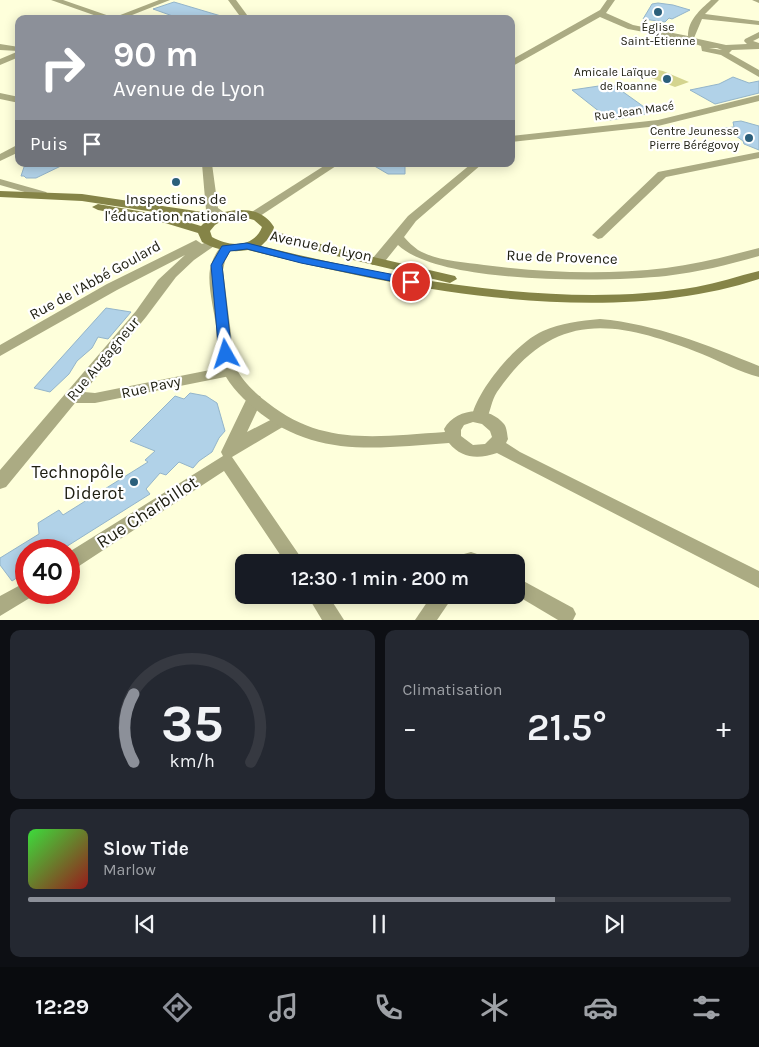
<!DOCTYPE html>
<html lang="fr">
<meta charset="utf-8">
<style>
body{margin:0;font-family:Karla,sans-serif;background:#242831;color:#f1f3f6;height:100vh;display:flex;flex-direction:column;font-size:19px;white-space:nowrap}
*{box-sizing:border-box;margin:0}
p{font-size:16px;color:#9ea1a6}
.icon{flex:none;width:28px;height:28px;fill:none;stroke:currentColor;stroke-width:2;stroke-linecap:round;stroke-linejoin:round}
.map{position:relative;height:620px;overflow:hidden}
.side{display:flex;flex-direction:column;gap:10px;padding:10px;background:#0d0f14;flex:1}
.side>*{flex:none}
.hud{position:absolute;left:15px;top:15px;width:500px;height:152px;border-radius:10px;box-shadow:0 2px 12px #0003;background:#8c9099;color:#fff;overflow:hidden}
.speed{position:absolute;left:15px;top:539px;display:flex;gap:10px;font-size:25px;font-weight:700;text-align:center}
.speed>*{display:grid;place-content:center;width:65px;height:65px;border-radius:50%;background:#171b24;box-shadow:0 2px 12px #0003;line-height:1}
.speed .limit{border:8px solid #d22;background:#fff;color:#111}
.pin{position:absolute;display:grid;place-items:center;width:42px;height:42px;color:#fff;margin:-21px;border:2px solid #fff;border-radius:50%;box-shadow:0 1px 5px #0007}
.me{position:absolute;width:55px;margin:-28px;rotate:354deg;stroke-linejoin:round;filter:drop-shadow(0 0 4px #0008)}
.turn{display:flex;align-items:center;gap:18px;height:105px;padding:0 15px;font-size:22px}
.turn .icon{width:65px;height:65px;stroke-width:2.5}
.turn b{display:block;font-size:35px;line-height:42px}
.then{display:flex;align-items:center;height:48px;padding:0 15px;background:#0003;gap:10px;font-size:19px}
.big{font-size:38px;font-weight:600;line-height:1.1}
.side .widget{flex:1;display:flex;flex-direction:column;justify-content:center;gap:8px;min-width:0;padding:0 18px;border-radius:10px;background:#242831}
.side .dial{align-items:center;gap:0}
.dial svg{height:130px;overflow:visible;fill:none;stroke:#363941;stroke-width:7;stroke-linecap:round;text-anchor:middle}
.dial text{fill:#f1f3f6;stroke:none}
.song{display:flex;align-items:center;gap:15px}
.cover{width:60px;height:60px;border-radius:8px;background:linear-gradient(135deg,hsl(120 70% 55%),hsl(0 70% 35%))}
.played{height:5px;border-radius:2px;background:linear-gradient(90deg,#8c9099 75%,#363941 75%)}
.keys{display:flex;justify-content:space-around;direction:ltr}
.heat{display:flex;justify-content:space-between;align-items:center;font-size:28px;direction:ltr}
.side .tiles{flex:1;display:grid;gap:10px;grid-template-columns:1fr 1fr}
.widget:last-child{grid-column:span 2}
.trip{position:absolute;left:235px;top:554px;width:290px;height:50px;border-radius:10px;background:#171b24;box-shadow:0 2px 12px #0003;font-weight:600;line-height:50px;text-align:center}
.tab-bar{display:flex;height:80px;justify-content:space-around;align-items:center;background:#090b0e;color:#9ea1a6}
.tab-bar .icon{width:35px;height:35px}
.tab-bar .current{color:#8c9099}
.tab-bar b{font-size:22px;color:#f1f3f6}
.map>svg:first-child{display:block}
</style>
<div class="map">
<svg width="759" height="620" viewBox="0 0 759 620">
<rect width="100%" height="100%" fill="#feffdb"/>
<polygon fill="#d4d48e" points="658,70 663,71 689,82 675,87 646,76"/>
<g fill="#b1d2e8" stroke="#94b5ca">
<polygon points="174,2 221,16 221,19 193,19 191,16 181,19 153,9"/>
<polygon points="658,3 673,5 690,10 672,19 669,18 665,22 643,19 652,4"/>
<polygon points="733,77 749,83 759,81 759,93 715,104 690,90 719,84"/>
<polygon points="612,84 640,104 652,113 610,120 572,90"/>
<polygon points="741,121 759,126 759,150 744,144 743,141 725,128 734,127 733,122"/>
<polygon points="25,164 65,164 36,178 26,178 24,176 21,176"/>
<polygon points="371,164 405,164 405,174 388,174"/>
<polygon points="106,308 131,312 108,339 98,337 92,348 77,361 69,374 50,392 34,388"/>
<polygon points="190,393 206,396 217,403 225,431 219,438 212,452 199,461 193,468 179,462 166,475 160,473 146,489 150,494 61,550 26,550 26,572 12,581 0,565 0,558 39,534 38,523 59,510 63,515 148,462 145,460 155,451 130,441 175,396 184,399"/>
</g>
<g fill="none" stroke-linecap="round" stroke-linejoin="round">
<g fill="#abab83" fill-rule="evenodd">
<polygon points="51,0 63,0 118,19 105,19"/>
<polygon points="228,0 236,0 250,19 242,19"/>
<path d="M 607,0 L 615,0 L 606,13 L 633,25 L 688,36 C 688,20 700,10 711,0 L 719,0 L 705,14 L 759,21 L 759,25 L 702,19 L 694,38 L 726,45 L 747,44 L 744,41 L 745,39 L 759,32 L 759,38 L 753,41 L 759,43 L 759,49 L 732,50 L 729,53 L 759,70 L 759,77 L 721,55 L 702,51 L 701,46 L 681,39 L 628,29 L 600,17 L 511,67 L 511,60 L 600,10 ZM 709,48 L 717,48 L 722,50 Z"/>
<polygon points="752,0 759,0 759,3"/>
<polygon points="0,44 19,47 19,51 0,50"/>
<polygon points="0,93 19,97 19,103 0,99"/>
<polygon points="759,95 759,101 658,126 511,142 511,136 658,120"/>
<polygon points="19,144 19,152 0,161 0,154"/>
<polygon points="759,152 759,158 666,177 602,238 598,239 592,235 658,172"/>
<polygon points="202,164 212,164 218,208 229,216 227,219 219,219 206,210"/>
<polygon points="327,164 339,164 257,218 253,219 247,215"/>
<path d="M 471,164 L 482,164 L 416,221 L 404,237 C 408,242 413,246 418,250 C 437,261 463,262 484,265 C 545,273 606,275 666,268 C 698,264 728,256 759,248 L 759,256 C 728,265 698,272 666,276 C 608,282 440,285 398,245 L 382,265 L 372,265 L 371,262 L 372,259 L 408,216 Z"/>
<polygon points="0,179 46,192 48,194 42,197 0,185"/>
<polygon points="196,240 202,244 211,240 217,244 194,260 176,277 146,317 84,392 95,393 230,366 235,367 237,371 235,375 95,403 75,403 6,487 0,489 0,470 136,311 158,280 185,255 117,290 0,356 0,345 107,284"/>
<path d="M 600,319 C 656,324 707,345 759,366 L 759,377 C 740,372 721,362 702,354 C 618,321 555,307 497,392 C 491,401 491,411 486,420 L 480,422 L 474,420 L 472,416 C 478,389 517,342 543,331 C 561,323 580,321 600,319 Z"/>
<polygon points="254,395 260,396 262,400 247,432 280,415 286,417 288,421 286,425 232,457 304,562 285,562 224,471 76,568 69,570 69,552 223,456 221,452 246,400 248,396"/>
<polygon points="471,552 483,556 485,562 460,562 464,554"/>
<polygon points="516,577 573,608 576,614 573,620 558,620 516,595"/>
<polygon points="26,582 26,592 35,592 33,596 0,616 0,596"/>
<polygon points="307,595 328,595 344,620 322,620"/>
<polygon points="432,595 454,595 437,620 415,620"/>
</g>
<g fill="#abab83" fill-rule="evenodd">
<polygon points="159,0 170,0 122,19 110,19"/>
<polygon points="19,51 19,57 0,65 0,59"/>
<path d="M 226,244 L 232,248 L 225,261 L 223,270 L 235,366 C 242,381 255,393 268,403 C 323,447 380,436 445,432 L 444,429 C 456,408 488,405 504,424 C 507,428 507,434 508,439 L 506,443 L 520,452 L 759,571 L 759,588 L 497,453 C 479,459 462,459 449,443 C 377,448 313,459 254,408 C 240,396 225,381 220,363 C 216,351 217,338 216,326 C 214,308 205,278 212,262 C 214,256 218,250 222,245 ZM 473,422 L 482,424 L 490,431 L 492,437 L 485,444 L 473,445 L 461,436 L 461,430 L 464,425 Z"/>
</g>
<path fill="#858447" fill-rule="evenodd" d="M 0,191 L 82,194 L 216,214 C 237,208 261,206 274,227 L 273,231 L 339,249 L 455,276 L 457,279 L 450,283 L 332,255 L 270,237 L 261,246 C 395,279 559,310 696,287 C 718,283 738,276 759,271 L 759,279 C 604,330 403,289 248,250 C 232,253 216,250 202,242 L 198,233 L 165,223 L 98,210 L 92,207 L 98,204 L 167,216 L 201,226 L 207,220 L 82,201 L 0,197 ZM 243,217 L 254,220 L 262,227 C 254,248 229,247 212,237 L 210,231 L 215,225 L 225,219 Z"/>
</g>
<polygon fill="#1a73e8" stroke="#114b97" points="247,243 302,257 411,278 416,282 411,285 301,263 247,249 230,251 222,265 232,354 226,358 219,354 211,265 222,246"/>
<g fill="#2b5f7b" stroke="#fff" stroke-width="2">
<circle cx="658" cy="12" r="5"/>
<circle cx="667" cy="79" r="5"/>
<circle cx="749" cy="138" r="5"/>
<circle cx="176" cy="182" r="5"/>
<circle cx="134" cy="482" r="5"/>
</g>
<g text-anchor="middle" stroke-width="4.5" stroke-linejoin="round" paint-order="stroke">
<g font-size="12" fill="#202013" stroke="#fff" text-anchor="end">
<text x="658" y="31" text-anchor="middle">Église<tspan x="658" dy="14">Saint-Étienne</tspan></text>
<text x="657" y="76">Amicale Laïque<tspan x="657" dy="14">de Roanne</tspan></text>
<text x="739" y="135">Centre Jeunesse<tspan x="739" dy="14">Pierre Bérégovoy</tspan></text>
</g>
<g font-size="12" fill="#202013" stroke="#fff">
<text transform="translate(634 111) rotate(-8)" y="4">Rue Jean Macé</text>
</g>
<g font-size="15" fill="#202013" stroke="#fff">
<text x="176" y="204">Inspections de<tspan x="176" dy="17">l'éducation nationale</tspan></text>
</g>
<g font-size="15" fill="#202013" stroke="#fff">
<text transform="translate(321 246) rotate(12)" y="5">Avenue de Lyon</text>
<text transform="translate(562 257) rotate(2)" y="5">Rue de Provence</text>
<text transform="translate(95 280) rotate(-29)" y="5">Rue de l'Abbé Goulard</text>
<text transform="translate(103 359) rotate(-50)" y="5">Rue Augagneur</text>
<text transform="translate(151 387) rotate(-12)" y="5">Rue Pavy</text>
</g>
<g font-size="18" fill="#202013" stroke="#fff" text-anchor="end">
<text x="124" y="478">Technopôle<tspan x="124" dy="21">Diderot</tspan></text>
</g>
<g font-size="18" fill="#202013" stroke="#fff">
<text transform="translate(147 512) rotate(-33)" y="6">Rue Charbillot</text>
</g>
</g>
</svg>
<div class="speed"><div class="limit">40</div></div>
<div class="pin" style="left:411px;top:282px;background:#d93025"><svg class="icon" aria-label="arrive" viewBox="0 0 24 24"><path d="M6 21V4h12l-3 4 3 4H6"/></svg></div>
<svg class="me" style="left:226px;top:354px" viewBox="-20 -20 40 40"><path d="M0-17L14 15 0 8-14 15z" fill="#1a73e8" stroke="#fff" stroke-width="4"/></svg>
<div class="trip">12:30 · 1 min · 200 m</div>
<div class="hud">
<div class="turn"><svg class="icon" aria-label="right" viewBox="0 0 24 24"><path d="M7 20v-9h11M14 6l5 5-5 5"/></svg><div><b>90 m</b>Avenue de Lyon</div></div>
<div class="then">Puis<svg class="icon" aria-label="arrive" viewBox="0 0 24 24"><path d="M6 21V4h12l-3 4 3 4H6"/></svg></div>
</div>
</div>
<section class="side">
<div class="tiles">
<div class="widget dial"><svg viewBox="0 0 100 80">
<path d="M14 69A42 42 0 1 1 86 69"/>
<path d="M14 69A42 42 0 0 1 14 27" stroke="#8c9099"/>
<text x="50" y="56" font-size="32" font-weight="700">35</text>
<text x="50" y="72" font-size="11">km/h</text>
</svg></div>
<div class="widget"><p>Climatisation</p>
<div class="heat"><a>−</a><b class="big">21.5°</b><a>+</a></div>
</div>
<div class="widget">
<div class="song"><i class="cover"></i><div><b>Slow Tide</b><p>Marlow</p></div></div>
<div class="played"></div>
<div class="keys"><svg class="icon" aria-label="previous" viewBox="0 0 24 24"><path d="M18 5L8 12l10 7zM5 5v14"/></svg><svg class="icon" aria-label="pause" viewBox="0 0 24 24"><path d="M8 5v14M16 5v14"/></svg><svg class="icon" aria-label="next" viewBox="0 0 24 24"><path d="M6 5l10 7-10 7zM19 5v14"/></svg></div>
</div>
</div>
</section>
<nav class="tab-bar">
<b>12:29</b>
<svg class="icon current" aria-label="directions" viewBox="0 0 24 24"><path d="M12 3l9 9-9 9-9-9zM9 14v-3h6M13 9l2 2-2 2"/></svg>
<svg class="icon" aria-label="music" viewBox="0 0 24 24"><path d="M9 18V5l10-2v13"/><circle cx="6" cy="18" r="3"/><circle cx="16" cy="16" r="3"/></svg>
<svg class="icon" aria-label="phone" viewBox="0 0 24 24"><path d="M5 4h4l2 5-3 2q2 4 5 5l2-3 5 2v4C11 20 4 13 5 4z"/></svg>
<svg class="icon" aria-label="climate" viewBox="0 0 24 24"><path d="M12 3v18M4 7l16 10M4 17L20 7"/></svg>
<svg class="icon" aria-label="car" viewBox="0 0 24 24"><path d="M5 17H2v-5l4-1 3-4h7l3 4 3 1v5h-3M9 17h6M6 11h13"/><circle cx="7" cy="17" r="2"/><circle cx="17" cy="17" r="2"/></svg>
<svg class="icon" aria-label="filters" viewBox="0 0 24 24"><path d="M4 7h16M4 17h16"/><circle cx="9" cy="7" r="2"/><circle cx="15" cy="17" r="2"/></svg>
</nav>
